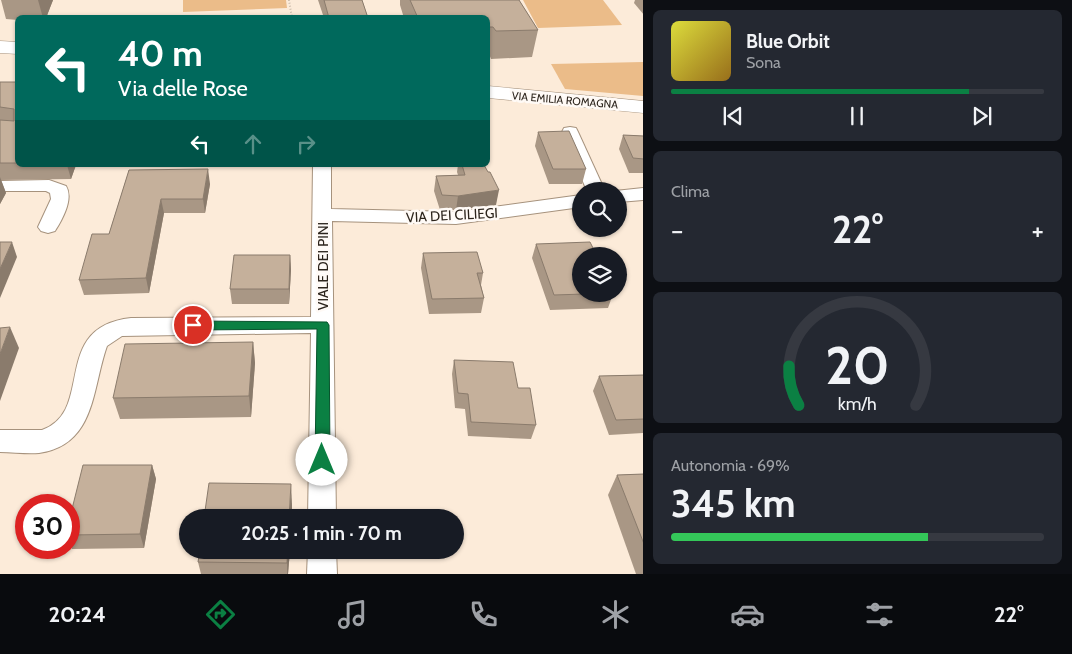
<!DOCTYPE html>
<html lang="it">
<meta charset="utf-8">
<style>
body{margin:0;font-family:Cabin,sans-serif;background:#242831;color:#f1f3f6;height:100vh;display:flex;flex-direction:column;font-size:19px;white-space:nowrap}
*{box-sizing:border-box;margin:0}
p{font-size:16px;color:#9ea1a6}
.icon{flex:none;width:28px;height:28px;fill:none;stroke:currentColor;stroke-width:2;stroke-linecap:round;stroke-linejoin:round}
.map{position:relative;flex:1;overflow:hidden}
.panel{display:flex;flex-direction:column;gap:10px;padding:10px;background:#0d0f14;width:429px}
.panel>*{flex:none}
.hud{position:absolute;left:15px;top:15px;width:475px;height:152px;border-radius:8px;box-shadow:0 1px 4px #0004;background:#00695c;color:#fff;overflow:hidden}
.controls{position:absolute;left:572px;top:182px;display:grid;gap:10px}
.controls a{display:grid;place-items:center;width:55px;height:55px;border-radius:50%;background:#171b24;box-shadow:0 1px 4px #0004;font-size:25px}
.speed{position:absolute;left:15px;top:494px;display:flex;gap:10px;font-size:25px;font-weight:700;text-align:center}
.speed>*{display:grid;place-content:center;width:65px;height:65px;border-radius:50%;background:#171b24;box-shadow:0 1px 4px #0004;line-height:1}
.speed .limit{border:8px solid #d22;background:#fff;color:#111}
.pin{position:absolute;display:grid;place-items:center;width:42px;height:42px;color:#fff;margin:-21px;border:2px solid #fff;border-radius:50%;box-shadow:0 1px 5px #0007}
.me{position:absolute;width:55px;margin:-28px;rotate:0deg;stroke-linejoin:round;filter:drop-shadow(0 0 4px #0008)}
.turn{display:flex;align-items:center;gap:18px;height:105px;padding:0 20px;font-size:22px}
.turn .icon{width:65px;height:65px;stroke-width:2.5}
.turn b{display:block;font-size:35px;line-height:42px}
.lanes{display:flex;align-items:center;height:48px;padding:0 20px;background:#0003;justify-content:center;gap:25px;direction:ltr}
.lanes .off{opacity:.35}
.big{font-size:38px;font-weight:800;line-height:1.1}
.panel .tile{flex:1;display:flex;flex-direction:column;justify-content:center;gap:8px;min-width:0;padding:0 18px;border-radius:8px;background:#242831}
.panel .dial{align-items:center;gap:0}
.dial svg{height:130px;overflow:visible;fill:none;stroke:#363941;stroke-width:7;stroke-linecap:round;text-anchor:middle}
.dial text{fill:#f1f3f6;stroke:none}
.song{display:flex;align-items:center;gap:15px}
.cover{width:60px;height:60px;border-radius:8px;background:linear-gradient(135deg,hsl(60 70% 55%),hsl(40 70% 35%))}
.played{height:5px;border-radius:2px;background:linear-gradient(90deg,#0b8043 80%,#363941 80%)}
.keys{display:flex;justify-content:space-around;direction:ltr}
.heat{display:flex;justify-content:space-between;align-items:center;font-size:28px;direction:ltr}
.charge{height:8px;border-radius:4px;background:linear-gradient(90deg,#34c759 69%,#363941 0)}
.trip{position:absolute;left:179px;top:509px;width:285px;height:50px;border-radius:25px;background:#171b24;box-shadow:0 1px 4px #0004;font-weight:800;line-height:50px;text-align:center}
.tab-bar{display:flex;height:80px;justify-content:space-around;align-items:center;background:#090b0e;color:#9ea1a6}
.tab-bar .icon{width:35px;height:35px}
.tab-bar .active{color:#0b8043}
.tab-bar b{font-size:22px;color:#f1f3f6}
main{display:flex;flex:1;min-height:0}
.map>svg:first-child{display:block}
</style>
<main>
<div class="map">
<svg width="644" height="574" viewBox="0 0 644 574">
<rect width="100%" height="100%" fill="#fcebd9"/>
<g fill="#ebbc89">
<polygon points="183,0 286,0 287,8 183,12"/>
<polygon points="523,0 603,0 622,25 538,28"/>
<polygon points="644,62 643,96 565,89 551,64"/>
</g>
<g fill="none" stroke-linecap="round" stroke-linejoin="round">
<defs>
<g id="street">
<polygon points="570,127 576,128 578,132 605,191 587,191 562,132 564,128"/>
<path d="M 313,165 L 331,165 L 331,209 L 456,212 L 581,195 L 581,207 L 456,224 L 332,221 L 336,518 L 308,518 L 311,333 L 122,336 L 107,346 C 92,388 96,445 39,453 C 26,454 13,452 0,452 L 0,430 L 42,430 C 96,411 49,327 131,318 L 311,317 Z"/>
<path d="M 49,180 L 66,186 C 74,199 62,220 55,231 L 48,233 L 41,231 L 38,227 L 51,199 L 50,193 L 46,191 L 0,191 L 0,181 Z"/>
<polygon points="644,188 644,200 619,202 619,191 615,191"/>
<polygon points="308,550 336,550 337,574 307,574"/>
</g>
<g id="secondary">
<polygon points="0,41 18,42 18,54 0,53"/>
<polygon points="488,86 644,101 644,113 488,98"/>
</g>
</defs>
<use href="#street" stroke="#a6927d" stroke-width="2"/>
<use href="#secondary" stroke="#a6927d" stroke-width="1"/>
<polyline stroke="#9c8f81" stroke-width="2" stroke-dasharray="0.5 2.5" stroke-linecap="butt" points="289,0 292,18"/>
<use href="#street" fill="#fff" fill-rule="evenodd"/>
<use href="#secondary" fill="#fff" fill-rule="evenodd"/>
</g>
<g fill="#a99785">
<polygon points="1,0 53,0 46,18 18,18 18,20 6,19"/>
<polygon points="318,0 362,0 368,18 324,18"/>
<polygon points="400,0 519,0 538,30 532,57 491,59 489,54 488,54 488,18 404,18 400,5"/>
<polygon points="635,0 644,0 644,15 634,3"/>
<polygon points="0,82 18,82 18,165 76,165 71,179 1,180 6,193 0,204"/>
<polygon points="538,132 586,169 582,184 549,184 535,146"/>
<polygon points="623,135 644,136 644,173 629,173 619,149"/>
<polygon points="458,165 484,165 496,205 456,210 440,210 434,191 436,176 458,175 457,172"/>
<polygon points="129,170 210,184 205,213 164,213 149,293 84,295 79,280 109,234"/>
<polygon points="536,244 581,294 613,294 608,308 550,310 532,258"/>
<polygon points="423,253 483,273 481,285 484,298 481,313 429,314 421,268"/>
<polygon points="290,255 291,270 289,304 232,304 230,289"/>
<polygon points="253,342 255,363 251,417 120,419 113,398"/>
<polygon points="454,360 518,388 536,425 531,439 468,436 465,409 455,408 452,374"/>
<polygon points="644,375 644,433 609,435 593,391 599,376"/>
<polygon points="152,465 156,479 144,548 72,549 69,543 69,521"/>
<polygon points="644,474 644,574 636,574 608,495 617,475"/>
<polygon points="200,550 290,550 288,574 201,574 198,562"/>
</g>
<g fill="#8a7b6c">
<polygon points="38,0 53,0 46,18 43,18"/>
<polygon points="67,165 76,165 71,179"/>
<polygon points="208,169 210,184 205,213 203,199"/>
<polygon points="0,177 6,193 0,204"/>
<polygon points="499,190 496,205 456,210 458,196"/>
<polygon points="161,199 164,213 149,293 146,278"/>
<polygon points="12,242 17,257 0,298 0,269"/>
<polygon points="290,255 291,270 289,304 289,289"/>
<polygon points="10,327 19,348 0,401 0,354"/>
<polygon points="253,342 255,363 251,417 249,396"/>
<polygon points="152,465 156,479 144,548 140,534"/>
<polygon points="291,484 292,504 292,518 289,518"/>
<polygon points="288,550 290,550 288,574 287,574 287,563"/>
</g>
<g fill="#c5b09b" stroke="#8a7b6c">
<polygon points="324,0 362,0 368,18 329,18"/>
<polygon points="410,0 519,0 538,30 496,31 493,27 488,27 488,18 418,18"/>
<polygon points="0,82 18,82 18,163 0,163 0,120 14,121 14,109 0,107"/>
<polygon points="569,131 586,169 553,169 538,132"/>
<polygon points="623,135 644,136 644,159 633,158"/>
<polygon points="462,165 484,165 488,172 490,172 499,190 458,196 442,195 436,176 465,175"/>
<polygon points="208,169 203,199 161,199 146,278 79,280 92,234 109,234 129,170"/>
<polygon points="0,242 12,242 0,269"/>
<polygon points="590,242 597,256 581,256 581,294 584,294 554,295 536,244"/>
<polygon points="477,252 483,273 477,273 484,298 432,299 423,253"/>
<polygon points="234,255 290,255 289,289 230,289"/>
<polygon points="10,327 0,354 0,328"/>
<polygon points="253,342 249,396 113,398 125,344"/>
<polygon points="454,360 513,362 518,388 530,388 536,425 471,422 468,394 458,393"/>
<polygon points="644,375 644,419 616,420 599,376"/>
<polygon points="83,465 152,465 140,534 69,535 69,521"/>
<polygon points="644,474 644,544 617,475"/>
<polygon points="209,483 291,484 289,518 204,518"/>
<polygon points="200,550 288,550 287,563 198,562"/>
</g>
<polygon fill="#0b8043" stroke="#07532c" points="193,321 327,322 329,325 330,460 327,464 322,466 318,464 315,460 317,329 193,330 187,325"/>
<g text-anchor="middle" stroke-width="5" stroke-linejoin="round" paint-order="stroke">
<g font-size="11" fill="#2c241c" stroke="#fffaf6">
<text transform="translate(565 100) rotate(5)" y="4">VIA EMILIA ROMAGNA</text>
</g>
<g font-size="14" fill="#2c241c" stroke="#fffaf6">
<text transform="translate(452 215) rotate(-3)" y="5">VIA DEI CILIEGI</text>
<text transform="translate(323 266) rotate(-90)" y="5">VIALE DEI PINI</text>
</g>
</g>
</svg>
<div class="controls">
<a><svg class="icon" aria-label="search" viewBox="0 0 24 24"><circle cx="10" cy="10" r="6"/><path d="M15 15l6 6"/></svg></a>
<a><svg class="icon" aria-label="layers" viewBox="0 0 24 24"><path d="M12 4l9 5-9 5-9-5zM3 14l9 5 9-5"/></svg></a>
</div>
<div class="speed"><div class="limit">30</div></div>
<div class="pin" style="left:193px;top:325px;background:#d93025"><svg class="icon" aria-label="arrive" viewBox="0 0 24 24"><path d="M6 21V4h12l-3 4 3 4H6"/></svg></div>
<svg class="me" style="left:322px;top:460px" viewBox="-20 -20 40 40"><circle r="19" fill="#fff"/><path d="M0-13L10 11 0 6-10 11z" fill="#0b8043"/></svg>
<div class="trip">20:25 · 1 min · 70 m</div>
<div class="hud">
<div class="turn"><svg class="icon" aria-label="left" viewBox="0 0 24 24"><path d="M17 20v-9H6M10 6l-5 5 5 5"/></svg><div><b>40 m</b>Via delle Rose</div></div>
<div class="lanes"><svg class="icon" aria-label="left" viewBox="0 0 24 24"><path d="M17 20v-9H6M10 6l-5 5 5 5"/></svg><svg class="icon off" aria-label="ahead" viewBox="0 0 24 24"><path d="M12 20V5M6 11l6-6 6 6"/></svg><svg class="icon off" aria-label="right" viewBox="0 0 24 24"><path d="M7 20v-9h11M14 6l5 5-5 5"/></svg></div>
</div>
</div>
<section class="panel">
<div class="tile">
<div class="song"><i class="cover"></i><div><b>Blue Orbit</b><p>Sona</p></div></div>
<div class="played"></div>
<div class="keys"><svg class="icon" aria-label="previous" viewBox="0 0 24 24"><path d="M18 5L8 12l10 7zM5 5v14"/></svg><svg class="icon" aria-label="pause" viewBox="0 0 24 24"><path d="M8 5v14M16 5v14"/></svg><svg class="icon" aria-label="next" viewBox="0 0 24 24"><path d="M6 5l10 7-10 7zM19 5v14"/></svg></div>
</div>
<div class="tile"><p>Clima</p>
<div class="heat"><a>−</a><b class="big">22°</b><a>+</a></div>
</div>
<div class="tile dial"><svg viewBox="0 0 100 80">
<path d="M14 69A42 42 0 1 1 86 69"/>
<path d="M14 69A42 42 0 0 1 8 45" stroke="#0b8043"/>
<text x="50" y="56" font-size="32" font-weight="700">20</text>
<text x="50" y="72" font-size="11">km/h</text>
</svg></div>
<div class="tile"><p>Autonomia · 69%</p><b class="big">345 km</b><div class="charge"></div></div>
</section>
</main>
<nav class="tab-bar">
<b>20:24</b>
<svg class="icon active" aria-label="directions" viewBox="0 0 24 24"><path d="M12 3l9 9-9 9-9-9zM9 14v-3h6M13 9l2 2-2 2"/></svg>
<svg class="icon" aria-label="music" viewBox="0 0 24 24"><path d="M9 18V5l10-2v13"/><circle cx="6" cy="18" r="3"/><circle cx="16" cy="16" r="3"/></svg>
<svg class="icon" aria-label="phone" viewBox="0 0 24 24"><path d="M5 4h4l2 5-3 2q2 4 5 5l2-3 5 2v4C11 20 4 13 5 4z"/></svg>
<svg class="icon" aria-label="climate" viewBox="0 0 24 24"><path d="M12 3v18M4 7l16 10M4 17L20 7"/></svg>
<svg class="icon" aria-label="car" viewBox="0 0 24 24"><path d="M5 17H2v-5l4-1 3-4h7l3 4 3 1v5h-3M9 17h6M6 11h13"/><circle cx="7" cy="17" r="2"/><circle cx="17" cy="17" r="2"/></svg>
<svg class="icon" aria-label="filters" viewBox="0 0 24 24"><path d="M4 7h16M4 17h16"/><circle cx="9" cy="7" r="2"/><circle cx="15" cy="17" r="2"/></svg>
<b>22°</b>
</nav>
